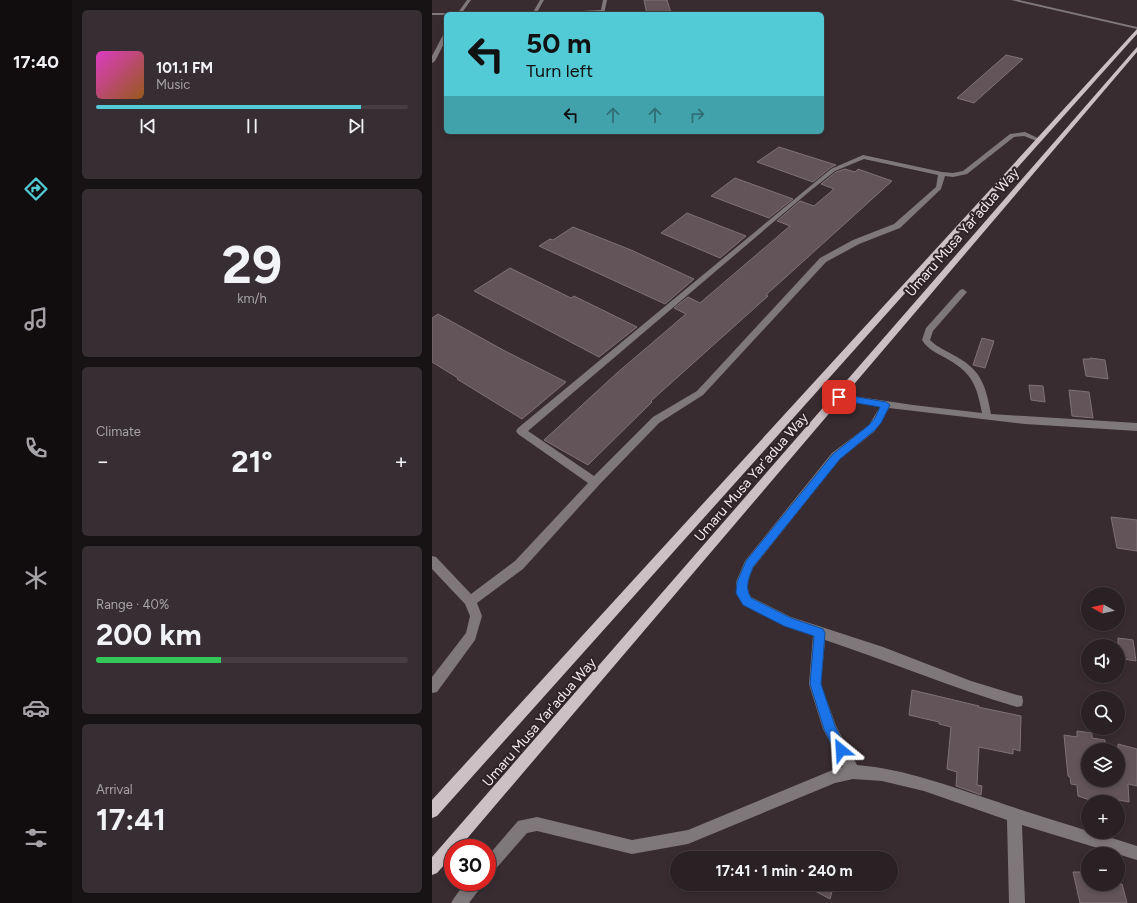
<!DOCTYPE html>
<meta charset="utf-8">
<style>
body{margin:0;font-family:Figtree,sans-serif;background:#362e32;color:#f1f3f6;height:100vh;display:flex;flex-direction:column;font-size:15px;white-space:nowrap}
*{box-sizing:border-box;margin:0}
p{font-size:13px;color:#a5a3a7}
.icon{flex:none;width:22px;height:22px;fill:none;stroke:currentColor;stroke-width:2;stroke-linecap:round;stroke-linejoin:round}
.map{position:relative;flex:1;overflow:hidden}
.panel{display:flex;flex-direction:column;gap:10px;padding:10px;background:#171214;width:360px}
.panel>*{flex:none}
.top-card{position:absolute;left:12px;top:12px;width:380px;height:122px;border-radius:6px;box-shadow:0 2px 6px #0003,0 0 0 1px #463e42;background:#52cbd7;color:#111;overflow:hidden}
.needle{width:26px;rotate:278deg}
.fabs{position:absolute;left:649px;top:587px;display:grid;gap:8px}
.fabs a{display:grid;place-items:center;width:44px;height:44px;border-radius:50%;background:#2a2125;box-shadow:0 2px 6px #0003,0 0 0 1px #463e42;font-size:20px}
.speed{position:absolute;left:12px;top:839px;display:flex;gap:8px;font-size:20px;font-weight:700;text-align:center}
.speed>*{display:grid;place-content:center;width:52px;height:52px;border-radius:50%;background:#2a2125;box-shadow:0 2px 6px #0003,0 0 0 1px #463e42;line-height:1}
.speed .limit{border:6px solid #d22;background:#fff;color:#111}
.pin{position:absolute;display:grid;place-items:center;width:34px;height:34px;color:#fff;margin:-17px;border-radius:8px;box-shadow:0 2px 6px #0006}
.me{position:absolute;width:44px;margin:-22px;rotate:333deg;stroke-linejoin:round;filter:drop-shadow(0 0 3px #0008)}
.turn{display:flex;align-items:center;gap:14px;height:84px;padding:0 16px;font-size:18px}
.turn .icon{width:52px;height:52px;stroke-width:2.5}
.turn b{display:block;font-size:28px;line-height:34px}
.lanes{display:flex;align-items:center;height:38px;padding:0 16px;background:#0003;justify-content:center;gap:20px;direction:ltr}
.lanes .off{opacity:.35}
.big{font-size:30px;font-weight:700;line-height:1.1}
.panel .widget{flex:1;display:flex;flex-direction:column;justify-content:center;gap:6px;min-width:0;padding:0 14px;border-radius:6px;background:#362e32}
.panel .dial{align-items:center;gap:0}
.dial b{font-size:52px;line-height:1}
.song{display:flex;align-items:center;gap:12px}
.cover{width:48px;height:48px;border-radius:6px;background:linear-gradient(135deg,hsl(310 70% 55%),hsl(30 70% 35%))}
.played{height:4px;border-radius:2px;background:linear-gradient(90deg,#52cbd7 85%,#463e42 85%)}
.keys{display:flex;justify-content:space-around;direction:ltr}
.heat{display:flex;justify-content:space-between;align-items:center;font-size:22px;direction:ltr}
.charge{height:6px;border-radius:3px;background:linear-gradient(90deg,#34c759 40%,#463e42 0)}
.trip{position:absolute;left:238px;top:851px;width:228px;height:40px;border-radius:20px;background:#2a2125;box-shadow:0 2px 6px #0003,0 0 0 1px #463e42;font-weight:700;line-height:40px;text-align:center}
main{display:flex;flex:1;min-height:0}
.dock{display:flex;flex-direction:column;width:72px;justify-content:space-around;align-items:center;background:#110d0f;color:#a5a3a7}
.dock .icon{width:28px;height:28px}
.dock .on{color:#52cbd7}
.dock b{font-size:18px;color:#f1f3f6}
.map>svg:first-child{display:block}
</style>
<main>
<nav class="dock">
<b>17:40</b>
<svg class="icon on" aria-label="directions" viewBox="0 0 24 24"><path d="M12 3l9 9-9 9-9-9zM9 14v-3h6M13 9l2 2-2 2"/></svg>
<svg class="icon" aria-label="music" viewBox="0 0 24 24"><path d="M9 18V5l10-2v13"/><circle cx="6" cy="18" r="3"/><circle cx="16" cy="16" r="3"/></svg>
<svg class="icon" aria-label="phone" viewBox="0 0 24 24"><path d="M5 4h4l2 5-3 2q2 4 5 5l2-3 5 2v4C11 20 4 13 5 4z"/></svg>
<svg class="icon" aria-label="climate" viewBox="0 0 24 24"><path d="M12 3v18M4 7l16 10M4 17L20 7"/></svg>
<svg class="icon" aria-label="car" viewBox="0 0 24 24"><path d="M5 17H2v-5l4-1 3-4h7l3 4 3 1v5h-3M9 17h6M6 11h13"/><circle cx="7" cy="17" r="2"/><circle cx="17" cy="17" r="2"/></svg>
<svg class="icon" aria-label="filters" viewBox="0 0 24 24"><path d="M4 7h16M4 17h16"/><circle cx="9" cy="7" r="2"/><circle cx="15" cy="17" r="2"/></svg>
</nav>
<section class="panel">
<div class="widget">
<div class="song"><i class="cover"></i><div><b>101.1 FM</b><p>Music</p></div></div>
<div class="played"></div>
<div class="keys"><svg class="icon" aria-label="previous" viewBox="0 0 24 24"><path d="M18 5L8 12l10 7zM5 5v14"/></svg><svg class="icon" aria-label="pause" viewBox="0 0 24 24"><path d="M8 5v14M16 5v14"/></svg><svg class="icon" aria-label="next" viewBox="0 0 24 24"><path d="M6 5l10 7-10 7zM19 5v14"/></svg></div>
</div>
<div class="widget dial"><b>29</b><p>km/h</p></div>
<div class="widget"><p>Climate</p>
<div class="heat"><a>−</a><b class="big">21°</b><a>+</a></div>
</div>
<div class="widget"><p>Range · 40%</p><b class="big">200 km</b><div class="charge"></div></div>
<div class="widget"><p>Arrival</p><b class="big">17:41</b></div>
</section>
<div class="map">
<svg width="705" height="903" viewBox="0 0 705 903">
<rect width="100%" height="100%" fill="#382c31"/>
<g fill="#625459" stroke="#807176">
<polygon points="212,0 235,0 239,13 215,14"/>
<polygon points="574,55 591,59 542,103 525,98"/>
<polygon points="347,147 404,165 398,168 381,182 325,162"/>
<polygon points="413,169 423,172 426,169 460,181 334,295 336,296 219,401 220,402 156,465 112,440 185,373 254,314 242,308 256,297 268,303 358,226 345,221 368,201 382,206 402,189 389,184 404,172"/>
<polygon points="303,178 361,199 337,218 279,196"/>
<polygon points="255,213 314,236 288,258 229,233"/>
<polygon points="141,227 199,250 262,279 233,304 107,246 118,239 121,240"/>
<polygon points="78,268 139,298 142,296 205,327 167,357 42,291"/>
<polygon points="6,314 73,351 134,382 90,419 25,379 26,378 0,362 0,318"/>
<polygon points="550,338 562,341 553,368 541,365"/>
<polygon points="658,358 673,360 676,379 654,376 651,359 658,359"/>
<polygon points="597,385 611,386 613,402 599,400"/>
<polygon points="637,390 657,392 661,418 640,416"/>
<polygon points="679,517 705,520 705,551 685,548"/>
<polygon points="686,638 701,640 704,661 686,658"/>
<polygon points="480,690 547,706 546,707 589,716 588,751 581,749 581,754 547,747 545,785 550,786 549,795 524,786 525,772 515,769 519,727 507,724 507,722 477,715"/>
<polygon points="645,731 660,733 660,738 673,740 674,750 656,750 656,780 686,780 686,744 705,749 705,786 696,784 697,802 676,798 673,798 673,802 664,802 646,796 645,785 639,784 638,777 636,776 632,735 645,737"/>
<polygon points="641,872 656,872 656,884 690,884 695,903 648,903"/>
<polygon points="370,884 402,884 398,899"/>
</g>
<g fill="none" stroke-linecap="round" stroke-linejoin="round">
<g fill="#7f787a" fill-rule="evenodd">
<polygon points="35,0 39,0 29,14 25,14"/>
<polygon points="108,0 112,0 104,14 100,14"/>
<polygon points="171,0 175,0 172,14 168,14 168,13 107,14 109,13 169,10"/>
<polygon points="579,0 587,0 705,27 705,29"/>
<polygon points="0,13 14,13 16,14 14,14 14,15 0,15"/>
<polygon points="14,33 14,40 3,61 0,63 0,56 11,35"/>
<path d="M 593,132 L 610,140 L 607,142 L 592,136 L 582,137 L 535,174 L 521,177 L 513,176 L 509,189 L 468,228 L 427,244 L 394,262 L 271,395 L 227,423 L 167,485 L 91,569 L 45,603 L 50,616 L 43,640 L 5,692 L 0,693 L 0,677 L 34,633 L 38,616 L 33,604 L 0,569 L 0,556 L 4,557 L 39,594 L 83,561 L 156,483 L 86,434 L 84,431 L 86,428 L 399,169 L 431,155 L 510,172 L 521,173 L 531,171 L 578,134 ZM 432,159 L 506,175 L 504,187 L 462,224 L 421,240 L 388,258 L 265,391 L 221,417 L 162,476 L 96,431 L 378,191 L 403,171 Z"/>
<path d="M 531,289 L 535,292 L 501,331 L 498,340 C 506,348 515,351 525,357 C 550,371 554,387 559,414 L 705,423 L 705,431 L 593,424 L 457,408 L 443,431 L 408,459 L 321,568 C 317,578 313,587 319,597 L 359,617 L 451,647 L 539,681 L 585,695 L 590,696 L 591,701 L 590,706 L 585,707 C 520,688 457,661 393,640 L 389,684 L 404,726 L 425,765 C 473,769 517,786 563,801 C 594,812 625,821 656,831 L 656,832 L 661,832 L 705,846 L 705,860 L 590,825 L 593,903 L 577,903 L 575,820 L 492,791 L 450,781 L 421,779 L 403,783 L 256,844 L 200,854 L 105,831 L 95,833 L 60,873 L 55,875 L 55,857 L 86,821 L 105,817 L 200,840 L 256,830 L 403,769 L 411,767 L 391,729 L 377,684 L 381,636 L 352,626 L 311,605 L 304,593 L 304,582 L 313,561 L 400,453 L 437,425 L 448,407 L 407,400 L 402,397 L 404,395 L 407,394 L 481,405 L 550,413 C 545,387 541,374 517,360 C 507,354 496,350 490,340 L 494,328 L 528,290 Z"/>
<polygon points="34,882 52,882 49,887 37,903 19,903 22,898"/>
</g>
<g fill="#cdc0c4" fill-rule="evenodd">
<polygon points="705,29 705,34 5,816 0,818 0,800"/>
<polygon points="705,47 705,52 27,848 21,848 21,855 5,873 0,875 0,857"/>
</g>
</g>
<path fill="#1a73e8" stroke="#114b97" d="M 404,394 L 407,394 L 454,402 L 458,405 L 449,423 L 443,430 L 408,459 L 321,567 C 317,578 312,587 319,598 L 359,618 L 391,629 L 393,633 L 389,684 L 403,726 L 415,750 L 414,755 L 409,756 L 405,755 L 392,729 L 378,684 L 382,636 L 352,626 L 311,605 L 304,593 L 305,582 L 314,561 L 401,454 L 437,425 L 443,418 L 448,407 L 407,400 L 402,397 Z"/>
<g text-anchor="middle" stroke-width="4" stroke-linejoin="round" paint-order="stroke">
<g font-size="14" fill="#f2e9ec" stroke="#2e2227">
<text transform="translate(530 232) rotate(-49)" y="5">Umaru Musa Yar'adua Way</text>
<text transform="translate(319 477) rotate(-49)" y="5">Umaru Musa Yar'adua Way</text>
<text transform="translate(107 722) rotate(-49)" y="5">Umaru Musa Yar'adua Way</text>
</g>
</g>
</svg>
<div class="fabs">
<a><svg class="needle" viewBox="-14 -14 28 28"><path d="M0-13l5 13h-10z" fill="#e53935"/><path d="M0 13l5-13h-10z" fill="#a5a3a7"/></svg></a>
<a><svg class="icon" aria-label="sound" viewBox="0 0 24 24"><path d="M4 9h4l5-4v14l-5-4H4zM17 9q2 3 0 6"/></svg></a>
<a><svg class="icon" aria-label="search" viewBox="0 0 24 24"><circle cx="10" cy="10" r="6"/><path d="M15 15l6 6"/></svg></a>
<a><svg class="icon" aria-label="layers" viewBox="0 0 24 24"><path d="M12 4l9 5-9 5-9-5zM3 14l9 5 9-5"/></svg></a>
<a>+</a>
<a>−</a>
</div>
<div class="speed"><div class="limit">30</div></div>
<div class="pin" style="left:407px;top:397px;background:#d93025"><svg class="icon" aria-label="arrive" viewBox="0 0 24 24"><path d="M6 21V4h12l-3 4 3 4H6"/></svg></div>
<svg class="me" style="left:409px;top:750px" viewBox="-20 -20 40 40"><path d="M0-17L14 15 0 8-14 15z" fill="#1a73e8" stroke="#fff" stroke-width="4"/></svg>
<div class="trip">17:41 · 1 min · 240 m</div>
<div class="top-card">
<div class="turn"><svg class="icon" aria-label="left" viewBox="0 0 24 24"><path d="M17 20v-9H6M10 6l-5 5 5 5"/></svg><div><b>50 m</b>Turn left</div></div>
<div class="lanes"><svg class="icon" aria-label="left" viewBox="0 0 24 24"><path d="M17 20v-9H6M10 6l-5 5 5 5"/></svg><svg class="icon off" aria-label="ahead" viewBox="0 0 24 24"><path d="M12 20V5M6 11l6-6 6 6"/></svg><svg class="icon off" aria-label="ahead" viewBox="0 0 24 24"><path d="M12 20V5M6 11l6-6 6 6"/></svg><svg class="icon off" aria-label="right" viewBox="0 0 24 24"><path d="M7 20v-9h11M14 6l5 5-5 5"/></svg></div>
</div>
</div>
</main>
